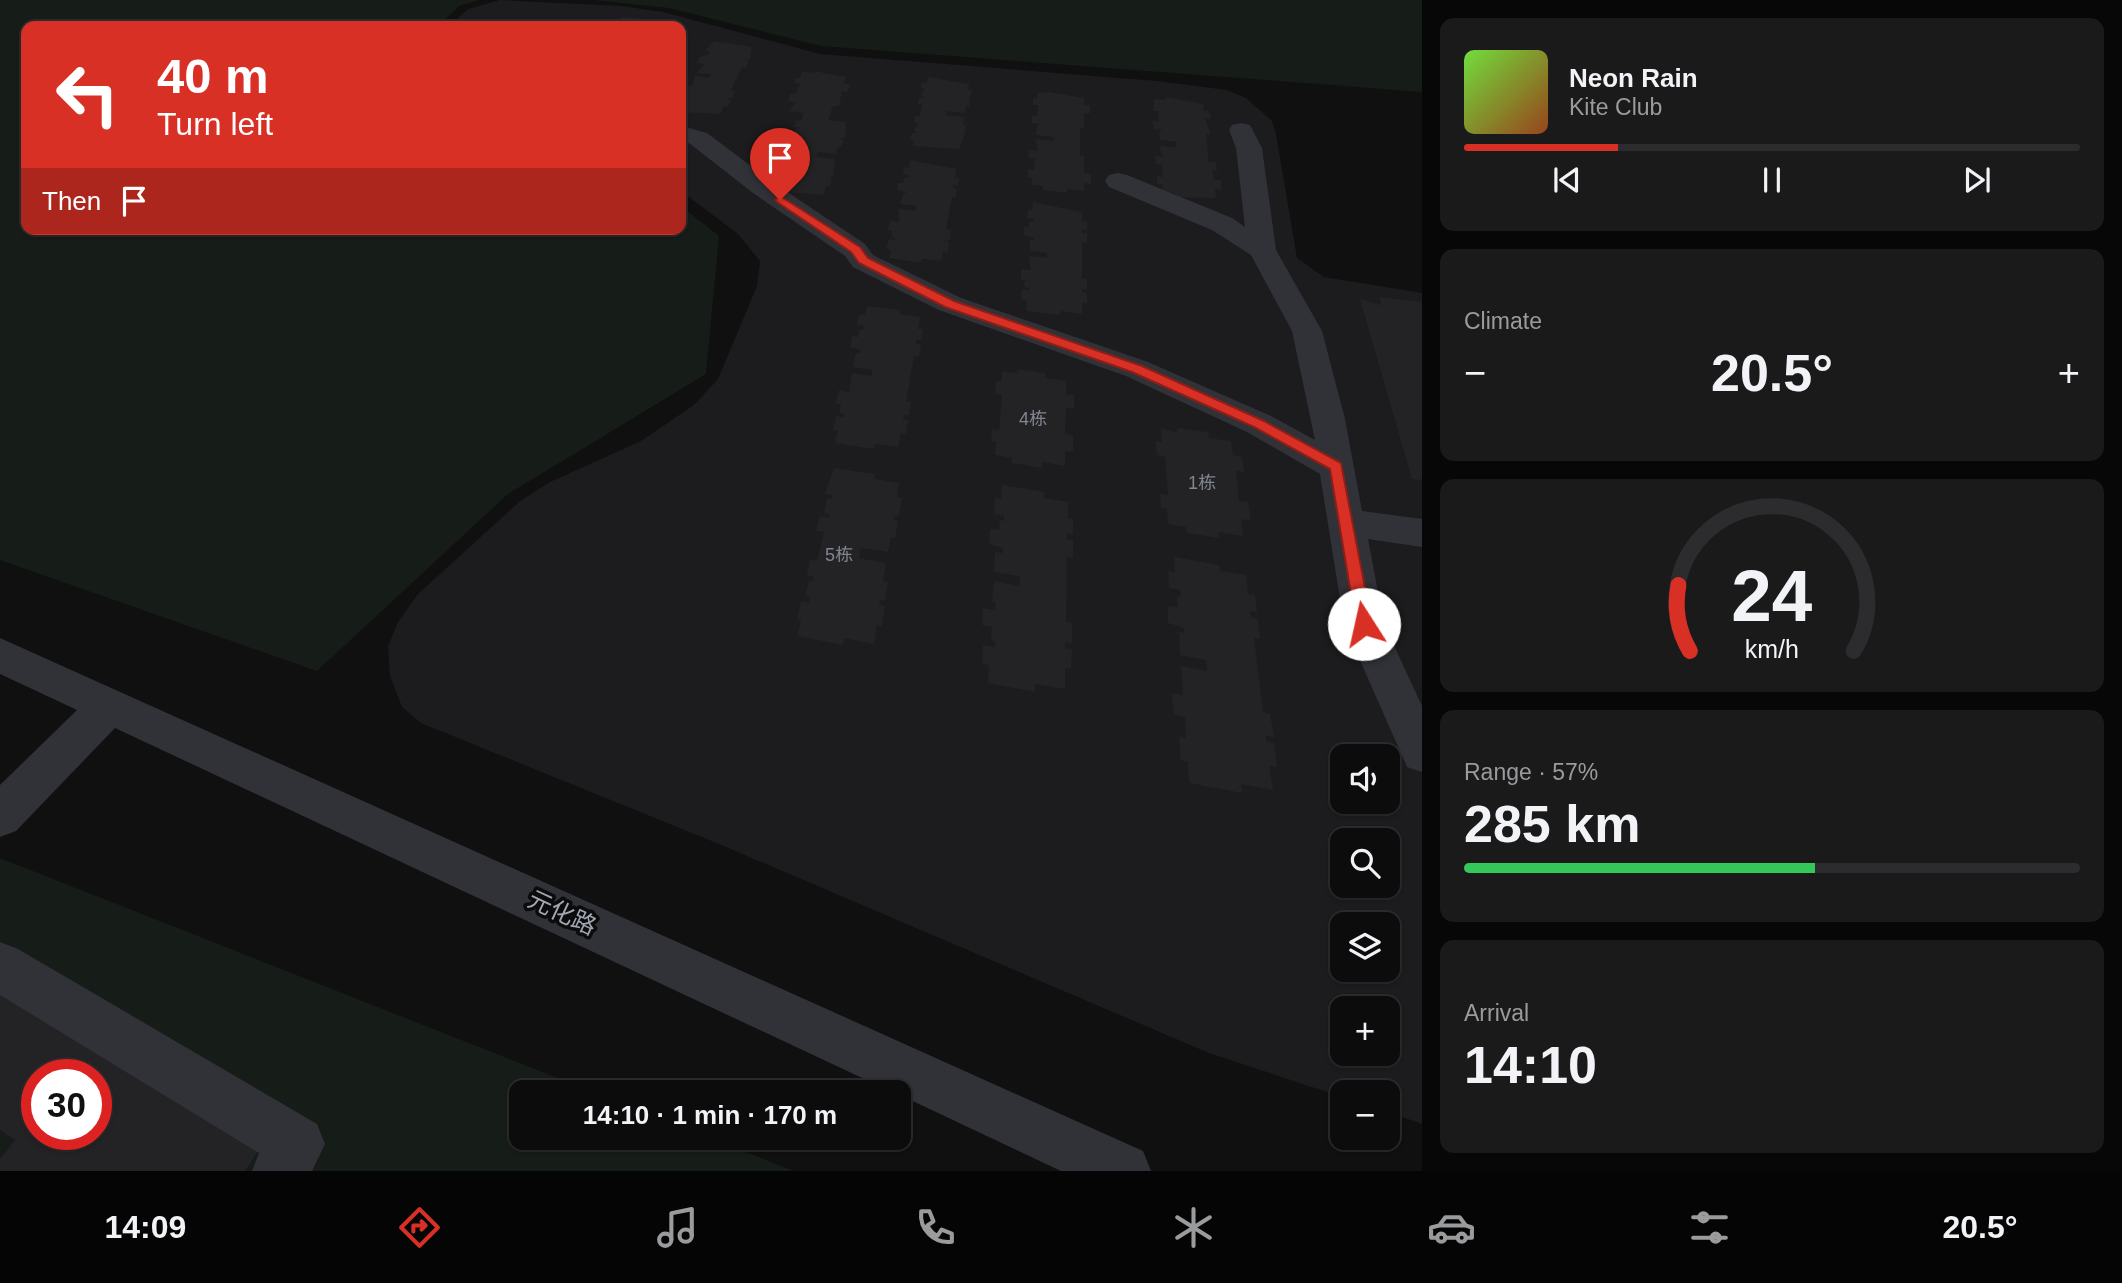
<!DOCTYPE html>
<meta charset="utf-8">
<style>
body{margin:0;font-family:Arial,"Noto Sans SC",sans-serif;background:#1a1a1b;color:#f1f3f6;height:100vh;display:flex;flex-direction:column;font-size:26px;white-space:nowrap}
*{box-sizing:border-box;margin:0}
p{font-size:23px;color:#9a9b9d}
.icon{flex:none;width:38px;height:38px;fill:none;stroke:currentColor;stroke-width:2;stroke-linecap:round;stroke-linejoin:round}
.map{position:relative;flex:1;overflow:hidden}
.sheet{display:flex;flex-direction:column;gap:18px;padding:18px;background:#070707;width:700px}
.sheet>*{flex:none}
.top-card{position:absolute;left:21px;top:21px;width:665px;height:214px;border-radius:14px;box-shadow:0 2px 5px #0004,0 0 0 2px #2c2c2e;background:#d93025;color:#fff;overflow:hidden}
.tools{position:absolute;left:1330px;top:744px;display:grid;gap:14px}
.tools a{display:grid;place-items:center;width:70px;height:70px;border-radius:14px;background:#0c0c0d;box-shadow:0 2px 5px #0004,0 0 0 2px #2c2c2e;font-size:35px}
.speed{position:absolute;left:21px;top:1059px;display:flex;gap:14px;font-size:35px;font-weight:700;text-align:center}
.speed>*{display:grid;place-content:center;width:91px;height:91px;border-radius:50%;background:#0c0c0d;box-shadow:0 2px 5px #0004,0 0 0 2px #2c2c2e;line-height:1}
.speed .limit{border:10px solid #d22;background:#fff;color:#111}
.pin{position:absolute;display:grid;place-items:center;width:60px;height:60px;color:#fff;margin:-72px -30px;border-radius:50% 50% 50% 0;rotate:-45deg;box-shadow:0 0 7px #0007}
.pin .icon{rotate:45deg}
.me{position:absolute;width:77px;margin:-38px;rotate:350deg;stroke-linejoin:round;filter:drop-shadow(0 0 5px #0008)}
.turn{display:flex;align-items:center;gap:24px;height:147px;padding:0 21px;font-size:32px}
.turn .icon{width:91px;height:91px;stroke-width:2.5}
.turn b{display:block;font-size:49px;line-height:60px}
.then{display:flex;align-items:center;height:66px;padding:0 21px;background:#0003;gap:14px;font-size:26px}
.big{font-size:52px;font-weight:700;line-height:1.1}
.sheet .card{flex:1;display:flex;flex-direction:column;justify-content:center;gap:10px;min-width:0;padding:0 24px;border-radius:14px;background:#1a1a1b}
.sheet .dial{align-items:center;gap:0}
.dial svg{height:182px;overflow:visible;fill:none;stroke:#2c2c2e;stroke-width:7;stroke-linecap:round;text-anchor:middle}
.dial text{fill:#f1f3f6;stroke:none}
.song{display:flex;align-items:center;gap:21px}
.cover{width:84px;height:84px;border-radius:10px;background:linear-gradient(135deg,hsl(100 70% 55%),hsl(20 70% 35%))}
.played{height:7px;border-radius:4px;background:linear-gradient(90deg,#d93025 25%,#2c2c2e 25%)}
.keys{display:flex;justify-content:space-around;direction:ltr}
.heat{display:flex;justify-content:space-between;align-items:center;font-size:38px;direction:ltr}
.charge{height:10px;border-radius:5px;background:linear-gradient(90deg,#34c759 57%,#2c2c2e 0)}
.trip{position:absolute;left:509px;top:1080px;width:402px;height:70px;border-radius:14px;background:#0c0c0d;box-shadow:0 2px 5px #0004,0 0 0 2px #2c2c2e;font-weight:700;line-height:70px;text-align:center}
.tab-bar{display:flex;height:112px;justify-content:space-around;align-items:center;background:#050505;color:#9a9b9d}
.tab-bar .icon{width:49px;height:49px}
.tab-bar .selected{color:#d93025}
.tab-bar b{font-size:32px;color:#f1f3f6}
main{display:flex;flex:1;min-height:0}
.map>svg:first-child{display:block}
</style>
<main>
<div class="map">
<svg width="1422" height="1171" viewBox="0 0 1422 1171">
<rect width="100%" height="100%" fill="#101011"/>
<path fill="#1c1c1e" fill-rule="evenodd" d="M 500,0 L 621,6 L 663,12 L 820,54 L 1157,81 L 1227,90 L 1246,98 L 1272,121 L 1276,134 L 1297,258 L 1324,277 L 1422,293 L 1422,1124 L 1388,1112 L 1388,1092 L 1342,1092 L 1342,1097 L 1209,1053 L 719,844 L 421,723 L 402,707 L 390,676 L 388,646 L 398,622 L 418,594 L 519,502 L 550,482 L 641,441 L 694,405 L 718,379 L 757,286 L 760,261 L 738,234 L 681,191 L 681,26 L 449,26 L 468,9 ZM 1342,756 L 1388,756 L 1388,802 L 1342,802 ZM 1342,840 L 1388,840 L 1388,886 L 1342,886 ZM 1342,924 L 1388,924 L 1388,970 L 1342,970 ZM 1342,1008 L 1388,1008 L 1388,1054 L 1342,1054 Z"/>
<g fill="#161c17" fill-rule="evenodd">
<polygon points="0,0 479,0 459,6 438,26 26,26 26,229 681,229 681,206 719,236 706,374 508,494 317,671 0,560"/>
<polygon points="593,0 1422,0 1422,92 821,46 669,8"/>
<path d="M 0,858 L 593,1092 L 522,1092 L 522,1138 L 709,1138 L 794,1171 L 0,1171 ZM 37,1074 L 96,1074 L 96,1134 L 37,1134 Z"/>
</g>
<g fill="#232325" fill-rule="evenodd">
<polygon points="623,17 646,19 645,21 659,23 657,26 613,26"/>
<polygon points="714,41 752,47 750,59 745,61 749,61 746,68 742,67 731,90 735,91 732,98 727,99 731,100 728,107 724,106 720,114 681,112 681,98 686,97 682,96 685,92 681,92 685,85 692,86 695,76 709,78 711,74 697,73 705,64 697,63 700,57 709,54 710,52 705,51"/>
<polygon points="814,71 846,77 844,84 850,84 848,92 842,91 839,106 833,106 828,120 846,122 845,137 840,139 844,140 841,147 838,147 836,154 818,152 816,157 835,159 833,176 829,178 832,178 830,187 826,186 824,195 774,191 777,176 782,176 783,174 779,174 785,165 781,164 783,157 788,158 793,145 788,144 790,137 797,136 793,136 796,129 800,127 794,127 797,120 801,121 804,113 789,111 796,102 788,101 790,94 795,94 800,84 794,83 796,78 800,78 802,72 813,73"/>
<polygon points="928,77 969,84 968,90 972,90 970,98 967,97 970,100 969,107 966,106 965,113 947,111 946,115 964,117 963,125 966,125 965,133 962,132 965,134 959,149 913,146 914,141 910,140 912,133 917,133 914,131 918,123 914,122 915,116 920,116 922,104 918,104 919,98 925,97 921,96 923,90 926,89 921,88 922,82 927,83"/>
<polygon points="1048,92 1084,98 1084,105 1090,105 1090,113 1084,113 1084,128 1080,128 1080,155 1084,156 1084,173 1091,174 1091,184 1084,183 1084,191 1067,189 1067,193 1043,190 1043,186 1032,185 1032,178 1028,177 1028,169 1034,170 1035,158 1029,158 1029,150 1038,151 1036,139 1054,141 1054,137 1036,135 1037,126 1040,124 1031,123 1032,115 1037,116 1038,105 1033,105 1033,98 1037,99 1037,93"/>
<polygon points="1165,97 1203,104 1204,111 1209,111 1211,119 1205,118 1211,135 1206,134 1209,162 1216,162 1217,171 1212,170 1214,180 1221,180 1222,190 1215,189 1216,198 1175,197 1175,193 1163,192 1162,184 1157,184 1157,176 1163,177 1162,165 1156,164 1155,156 1165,157 1161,154 1160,146 1176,147 1176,142 1160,140 1159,132 1163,130 1154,129 1153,121 1159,122 1158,111 1153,111 1154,99 1166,100"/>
<polygon points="910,160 956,169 955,177 959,178 958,185 953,185 953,188 957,189 956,197 952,197 946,229 951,230 950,240 944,241 949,242 948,252 943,251 941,261 922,259 921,263 889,258 891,250 886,249 889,239 895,240 895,238 891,237 892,231 888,230 890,221 899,222 899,209 916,211 917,206 900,204 903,194 907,192 897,190 898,183 903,183 904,178 908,178 909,175 903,174 904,167 909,168"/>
<polygon points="1033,202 1082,212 1082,221 1087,221 1087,230 1082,229 1082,233 1087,233 1087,243 1082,242 1082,278 1087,279 1087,290 1082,289 1082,292 1087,293 1087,303 1082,303 1082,314 1060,311 1060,315 1026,311 1027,301 1021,300 1022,289 1029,290 1029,288 1024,287 1025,280 1021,280 1021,269 1031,270 1029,256 1047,258 1047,253 1030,251 1030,240 1034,240 1034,238 1024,235 1024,227 1029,227 1029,221 1033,222 1034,219 1027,218 1028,210 1032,210"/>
<polygon points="1379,297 1422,302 1422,480 1412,479 1360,299 1382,305"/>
<polygon points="867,306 900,310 899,314 920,317 918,329 923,329 921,340 916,340 916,344 921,345 919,357 914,356 906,402 911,402 909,416 904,415 903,419 908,420 906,434 901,433 898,447 875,444 874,449 835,443 838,431 833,430 836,416 844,417 844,414 839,413 841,404 836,404 839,390 849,392 852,373 871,376 873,370 853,367 856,353 860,353 861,350 850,347 852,336 858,337 859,330 863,330 864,326 857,325 859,315 865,315"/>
<polygon points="1017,369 1045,373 1045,378 1066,381 1066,394 1074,395 1074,409 1066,408 1065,434 1073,436 1073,452 1065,451 1065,466 1042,462 1042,468 1011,463 1012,458 995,455 996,442 991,441 992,429 999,430 1002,395 995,394 996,381 1001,382 1002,371 1017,373"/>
<polygon points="1177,428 1208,432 1209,438 1231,441 1233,455 1242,457 1244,472 1236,471 1239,501 1248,502 1251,521 1241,519 1243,536 1218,532 1219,538 1187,533 1186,527 1168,524 1167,509 1161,508 1160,494 1168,495 1165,457 1157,455 1156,441 1162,442 1161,429 1177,432"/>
<polygon points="834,468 875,474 874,479 899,483 897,497 902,498 899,516 894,516 894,520 898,521 895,538 891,537 888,552 861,548 859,558 886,563 883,581 888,582 885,601 880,600 879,605 885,606 882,626 877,625 874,644 844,638 843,645 797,636 801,621 797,620 801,601 809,603 810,597 805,596 809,581 813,581 814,577 807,575 810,559 817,561 824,532 816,531 820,516 829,518 829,514 824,513 827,498 832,499 833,495 825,494"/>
<polygon points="1002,485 1045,492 1044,498 1068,502 1068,518 1073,519 1073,534 1067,533 1067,539 1073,540 1073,558 1067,557 1066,622 1072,623 1072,644 1065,642 1065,648 1072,649 1071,669 1065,668 1065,689 1035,684 1035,692 988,683 989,665 982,664 983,645 995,647 995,641 991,640 992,627 982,625 983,608 995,610 996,603 992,602 994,581 1019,586 1020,576 994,572 995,552 1003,553 1003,548 989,544 990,529 999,530 1000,520 1004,521 1004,516 994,514 995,498 1001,499"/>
<polygon points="1174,557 1219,565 1220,571 1246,575 1248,594 1255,595 1257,612 1250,611 1251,618 1258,619 1260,639 1254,638 1263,712 1270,714 1274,737 1266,736 1266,741 1274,743 1277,767 1269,765 1273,790 1241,784 1242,793 1189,783 1188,762 1181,760 1179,736 1186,738 1185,717 1174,715 1172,693 1183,695 1181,666 1207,671 1206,660 1180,655 1179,632 1184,633 1184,628 1168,623 1168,606 1178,607 1177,596 1181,597 1180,590 1169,588 1168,571 1175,572"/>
<path d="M 0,984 L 264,1142 L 245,1171 L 0,1171 L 0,1159 L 15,1140 L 0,1130 ZM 37,1074 L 96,1074 L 96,1134 L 37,1134 Z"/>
</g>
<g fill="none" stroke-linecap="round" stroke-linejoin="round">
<g fill="#313237" fill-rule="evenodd">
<polygon points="1241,123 1250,125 1262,148 1276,250 1322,331 1345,419 1362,511 1422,519 1422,547 1368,539 1384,624 1422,706 1422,772 1407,767 1344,624 1320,474 1247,432 1126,376 939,310 853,267 845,256 753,193 689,143 681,141 681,126 707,133 771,181 865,244 873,255 961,298 1148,362 1271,416 1315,440 1292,331 1251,255 1212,230 1109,187 1105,181 1109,175 1118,173 1127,175 1232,218 1245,227 1236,148 1229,130 1232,125"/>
<polygon points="0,638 1143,1151 1151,1171 1061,1171 900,1095 900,1092 892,1092 115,728 16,831 0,837 0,785 77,710 0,674"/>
<polygon points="0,942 18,949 317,1124 325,1144 312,1171 252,1171 259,1153 0,995"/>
</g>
</g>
<polygon fill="#d93025" stroke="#8d1f18" stroke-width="2" points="780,196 860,247 868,258 954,301 1142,366 1264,421 1341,463 1372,624 1370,629 1358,629 1356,624 1330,469 1254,427 1132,372 945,307 859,263 851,252 777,202 775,200"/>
<g text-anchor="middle" stroke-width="7" stroke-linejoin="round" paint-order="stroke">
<g font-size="18" fill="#80858f">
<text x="1033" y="425">4栋</text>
<text x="1202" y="489">1栋</text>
<text x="839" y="561">5栋</text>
</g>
<g font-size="24" fill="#a0a7b3" stroke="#0b0b0c">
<text transform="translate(562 913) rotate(25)" y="8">元化路</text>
</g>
</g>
</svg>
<div class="tools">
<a><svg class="icon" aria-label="sound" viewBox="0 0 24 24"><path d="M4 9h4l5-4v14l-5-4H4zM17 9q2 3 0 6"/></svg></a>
<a><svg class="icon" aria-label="search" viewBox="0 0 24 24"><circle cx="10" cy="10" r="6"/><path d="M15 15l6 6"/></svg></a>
<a><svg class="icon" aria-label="layers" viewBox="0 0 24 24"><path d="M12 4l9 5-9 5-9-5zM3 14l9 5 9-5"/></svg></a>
<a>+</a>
<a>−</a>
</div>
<div class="speed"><div class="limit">30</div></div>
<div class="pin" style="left:780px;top:200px;background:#d93025"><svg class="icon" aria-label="arrive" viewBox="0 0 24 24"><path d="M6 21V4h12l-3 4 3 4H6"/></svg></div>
<svg class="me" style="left:1364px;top:624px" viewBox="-20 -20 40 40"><circle r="19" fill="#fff"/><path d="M0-13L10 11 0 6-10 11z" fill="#d93025"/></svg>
<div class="trip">14:10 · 1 min · 170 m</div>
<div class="top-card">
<div class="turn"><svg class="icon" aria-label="left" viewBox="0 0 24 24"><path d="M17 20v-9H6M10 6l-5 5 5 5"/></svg><div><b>40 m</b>Turn left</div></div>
<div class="then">Then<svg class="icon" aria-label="arrive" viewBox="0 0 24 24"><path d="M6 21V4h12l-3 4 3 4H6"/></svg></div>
</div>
</div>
<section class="sheet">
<div class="card">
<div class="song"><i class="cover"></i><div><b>Neon Rain</b><p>Kite Club</p></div></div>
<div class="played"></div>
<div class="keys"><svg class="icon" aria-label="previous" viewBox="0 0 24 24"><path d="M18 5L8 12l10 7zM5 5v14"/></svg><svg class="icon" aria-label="pause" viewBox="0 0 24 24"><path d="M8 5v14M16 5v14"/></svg><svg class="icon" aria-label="next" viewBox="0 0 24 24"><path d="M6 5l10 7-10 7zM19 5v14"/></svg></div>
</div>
<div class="card"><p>Climate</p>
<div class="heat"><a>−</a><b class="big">20.5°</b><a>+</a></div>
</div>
<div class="card dial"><svg viewBox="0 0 100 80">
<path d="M14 69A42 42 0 1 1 86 69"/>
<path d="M14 69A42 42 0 0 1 9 40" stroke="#d93025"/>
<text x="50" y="56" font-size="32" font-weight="700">24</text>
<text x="50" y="72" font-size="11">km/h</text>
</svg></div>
<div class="card"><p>Range · 57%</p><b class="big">285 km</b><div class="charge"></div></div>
<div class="card"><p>Arrival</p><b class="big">14:10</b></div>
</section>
</main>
<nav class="tab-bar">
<b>14:09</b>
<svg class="icon selected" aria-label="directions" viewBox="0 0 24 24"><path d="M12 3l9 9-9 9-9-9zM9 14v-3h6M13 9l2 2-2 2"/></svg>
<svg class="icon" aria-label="music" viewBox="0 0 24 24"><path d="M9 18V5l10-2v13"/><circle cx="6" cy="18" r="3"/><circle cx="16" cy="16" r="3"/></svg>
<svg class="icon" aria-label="phone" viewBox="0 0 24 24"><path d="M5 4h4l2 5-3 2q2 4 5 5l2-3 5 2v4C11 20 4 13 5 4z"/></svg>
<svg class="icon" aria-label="climate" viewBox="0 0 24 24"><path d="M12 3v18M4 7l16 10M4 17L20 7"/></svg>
<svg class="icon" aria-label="car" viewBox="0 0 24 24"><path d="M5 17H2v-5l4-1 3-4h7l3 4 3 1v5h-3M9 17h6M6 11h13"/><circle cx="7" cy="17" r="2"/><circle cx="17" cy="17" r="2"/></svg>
<svg class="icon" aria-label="filters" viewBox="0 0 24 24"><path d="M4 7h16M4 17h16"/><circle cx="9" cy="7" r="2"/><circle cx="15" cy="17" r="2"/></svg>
<b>20.5°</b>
</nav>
